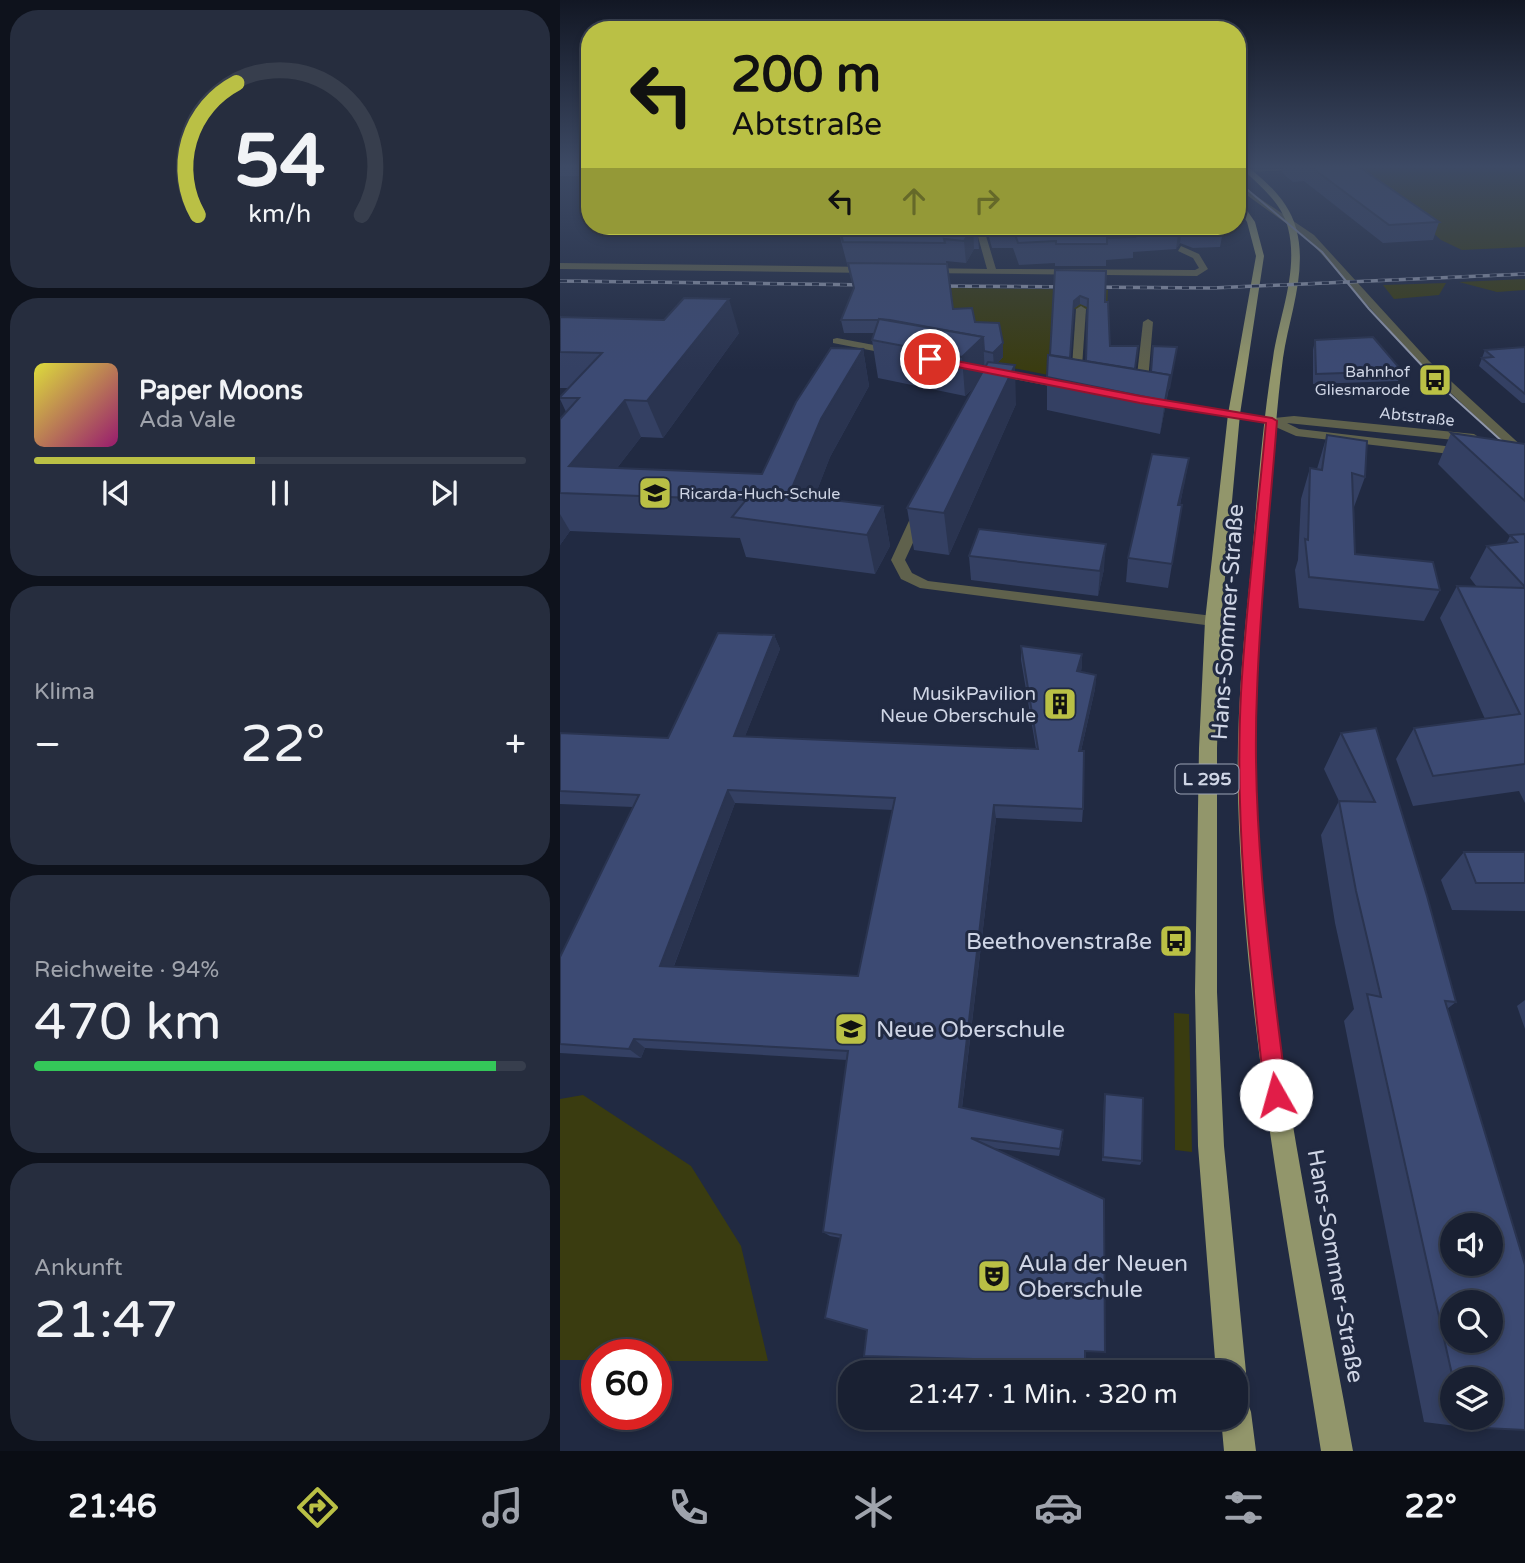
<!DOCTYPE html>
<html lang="de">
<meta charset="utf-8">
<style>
body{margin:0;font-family:"Varela Round",sans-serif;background:#262d3e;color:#f1f3f6;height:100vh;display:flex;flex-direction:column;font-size:26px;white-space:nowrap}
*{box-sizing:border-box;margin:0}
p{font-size:23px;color:#9fa3ac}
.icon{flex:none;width:38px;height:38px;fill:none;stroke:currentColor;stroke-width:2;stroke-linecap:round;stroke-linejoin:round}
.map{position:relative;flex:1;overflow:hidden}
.side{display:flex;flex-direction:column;gap:10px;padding:10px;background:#0e121c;width:560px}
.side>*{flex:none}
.hud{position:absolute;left:21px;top:21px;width:665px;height:214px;border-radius:28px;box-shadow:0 4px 10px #0003,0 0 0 2px #373e4d;background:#bac045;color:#111;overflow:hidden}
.tools{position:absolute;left:880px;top:1213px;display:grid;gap:14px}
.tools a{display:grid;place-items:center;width:63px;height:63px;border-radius:50%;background:#192032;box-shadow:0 4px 10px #0003,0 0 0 2px #373e4d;font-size:35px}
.speed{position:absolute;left:21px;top:1339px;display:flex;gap:14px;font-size:35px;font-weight:700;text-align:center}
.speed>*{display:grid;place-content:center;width:91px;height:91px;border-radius:50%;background:#192032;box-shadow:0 4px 10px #0003,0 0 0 2px #373e4d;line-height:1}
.speed .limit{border:10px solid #d22;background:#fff;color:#111}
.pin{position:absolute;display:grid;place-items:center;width:60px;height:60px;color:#fff;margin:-30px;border:4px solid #fff;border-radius:50%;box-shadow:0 2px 7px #0007}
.me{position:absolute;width:77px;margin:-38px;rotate:353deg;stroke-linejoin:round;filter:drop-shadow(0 0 5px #0008)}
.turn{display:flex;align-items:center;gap:24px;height:147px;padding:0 35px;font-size:32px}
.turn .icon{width:91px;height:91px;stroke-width:2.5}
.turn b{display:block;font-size:49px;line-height:60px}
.lanes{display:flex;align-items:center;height:66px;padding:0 35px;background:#0003;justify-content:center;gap:35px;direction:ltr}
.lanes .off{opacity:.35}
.big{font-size:52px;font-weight:600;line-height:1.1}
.side .widget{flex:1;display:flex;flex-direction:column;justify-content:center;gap:10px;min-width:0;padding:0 24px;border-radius:28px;background:#262d3e}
.side .dial{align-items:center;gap:0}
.dial svg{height:182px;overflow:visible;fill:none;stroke:#373e4d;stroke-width:7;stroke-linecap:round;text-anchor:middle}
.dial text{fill:#f1f3f6;stroke:none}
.song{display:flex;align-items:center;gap:21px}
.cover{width:84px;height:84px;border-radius:10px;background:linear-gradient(135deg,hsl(60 70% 55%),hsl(320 70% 35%))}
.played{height:7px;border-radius:4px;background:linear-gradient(90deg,#bac045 45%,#373e4d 45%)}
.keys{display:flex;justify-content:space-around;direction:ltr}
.heat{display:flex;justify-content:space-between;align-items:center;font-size:38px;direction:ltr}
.charge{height:10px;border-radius:5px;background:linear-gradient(90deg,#34c759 94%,#373e4d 0)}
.trip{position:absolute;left:278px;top:1360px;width:410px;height:70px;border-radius:28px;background:#192032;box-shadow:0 4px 10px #0003,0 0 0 2px #373e4d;font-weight:600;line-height:70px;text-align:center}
.tabs{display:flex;height:112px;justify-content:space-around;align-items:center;background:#0a0d14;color:#9fa3ac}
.tabs .icon{width:49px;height:49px}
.tabs .on{color:#bac045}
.tabs b{font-size:32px;color:#f1f3f6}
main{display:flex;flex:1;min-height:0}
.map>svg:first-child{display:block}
</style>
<main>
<section class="side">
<div class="widget dial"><svg viewBox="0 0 100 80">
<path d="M14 69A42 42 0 1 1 86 69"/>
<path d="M14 69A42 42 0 0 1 31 11" stroke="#bac045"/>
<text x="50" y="56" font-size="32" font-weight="700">54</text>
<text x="50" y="72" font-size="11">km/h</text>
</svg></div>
<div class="widget">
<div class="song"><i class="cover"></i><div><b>Paper Moons</b><p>Ada Vale</p></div></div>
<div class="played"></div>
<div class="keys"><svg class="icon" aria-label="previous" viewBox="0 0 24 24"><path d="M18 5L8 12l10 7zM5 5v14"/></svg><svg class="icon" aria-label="pause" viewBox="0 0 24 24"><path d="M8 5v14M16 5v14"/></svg><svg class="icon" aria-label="next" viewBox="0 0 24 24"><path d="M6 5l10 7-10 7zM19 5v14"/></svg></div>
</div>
<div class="widget"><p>Klima</p>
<div class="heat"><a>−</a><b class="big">22°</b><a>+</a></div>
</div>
<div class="widget"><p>Reichweite · 94%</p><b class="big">470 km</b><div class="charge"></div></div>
<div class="widget"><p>Ankunft</p><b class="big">21:47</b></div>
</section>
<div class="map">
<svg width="965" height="1451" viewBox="0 0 965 1451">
<rect width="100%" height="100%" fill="#212a42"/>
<g fill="#3a3c10">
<polygon points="965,167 965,247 902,250 881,240 802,168"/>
<polygon points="965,279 965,290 937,292 899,282"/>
<polygon points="886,283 879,295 834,299 823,285"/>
<polygon points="391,288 548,290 547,309 493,309 488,375 413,360 394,322"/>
<polygon points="614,1013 629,1014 632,1152 615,1150"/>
<polygon points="23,1095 131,1166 181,1246 208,1361 96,1361 96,1354 37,1354 37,1360 0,1360 0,1099"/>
</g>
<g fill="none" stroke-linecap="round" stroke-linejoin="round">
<g fill="#5f614c" fill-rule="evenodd">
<polygon points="793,167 688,172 685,170"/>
<polygon points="677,183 754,235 869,361 965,449 965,460 961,459 861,365 748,239 677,188"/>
<polygon points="415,226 423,226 436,269 635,270 639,268 633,258 618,251 621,246 639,254 648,269 637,276 361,273 361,269 364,268 427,269"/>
<polygon points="0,263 311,267 315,270 311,273 0,269"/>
<polygon points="521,306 526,309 521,381 516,384 511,381 516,309"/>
<polygon points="588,319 593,322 587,393 581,396 575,393 583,322"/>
<polygon points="277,338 335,349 340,352 335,355 273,343 273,339"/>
<polygon points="431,369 511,384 517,387 511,390 427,374 426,372"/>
<polygon points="583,397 714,418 734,416 914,434 920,438 914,442 727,423 739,429 911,449 913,452 907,456 736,436 709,424 579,402 577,400"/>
<polygon points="361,506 368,510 345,560 352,573 368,581 653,616 661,621 653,626 360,588 341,579 331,560 354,510"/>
</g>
<g fill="#92966b" fill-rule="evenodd">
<path d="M 681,167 L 688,167 C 708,183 729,202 736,228 C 748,271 729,316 723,358 C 715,419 712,481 707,542 C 700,625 694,709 697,792 C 703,1014 754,1234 793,1451 L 761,1451 C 727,1235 684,1017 678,798 C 676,721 683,644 691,568 C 697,498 702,427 713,358 C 719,316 739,271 728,228 C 721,201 699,186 681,167 Z"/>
<polygon points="677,196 695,222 704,256 680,414 661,621 657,748 657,992 664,1146 686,1372 682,1383 676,1385 676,1372 656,1372 638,1146 635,992 639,748 645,621 668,414 696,256 687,222 677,205"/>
<polygon points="676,1397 687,1401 691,1412 696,1451 664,1451 661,1418 676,1418"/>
</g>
<polyline stroke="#9198ab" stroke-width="2" points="677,181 762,252 809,309 883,388 965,462"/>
<defs>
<g id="rail">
<polyline points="0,281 311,285"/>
<polyline points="370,286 652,288 965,274"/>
</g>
</defs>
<use href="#rail" stroke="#9198ab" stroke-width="3.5"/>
<use href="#rail" stroke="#212a42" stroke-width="2.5" stroke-dasharray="7" stroke-linecap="butt"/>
</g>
<g fill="#344063" fill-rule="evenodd">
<rect x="0" y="167" width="30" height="9"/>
<polygon points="723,167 799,167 879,222 873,240 823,243 744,181 733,182 722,173"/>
<polygon points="220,226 417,226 419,249 414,249 406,263 386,261 393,309 415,322 443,343 443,357 437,363 456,404 389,555 354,550 347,508 416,385 405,396 318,378 312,340 314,333 284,333 281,320 294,290 277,226 221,228"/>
<polygon points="426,226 664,226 660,247 633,248 620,243 616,249 573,252 573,258 546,260 546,266 495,266 495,263 459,265 453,248 432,248"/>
<path d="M 495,270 L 545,302 L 550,346 L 575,369 L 591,372 L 617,347 L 600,434 L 487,410 L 487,377 L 490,355 ZM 520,304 L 527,307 L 526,361 L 510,358 L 513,309 Z"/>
<polygon points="0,317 179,333 103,438 81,437 57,468 202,474 303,349 309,386 270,457 254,498 323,506 330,546 315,574 186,557 180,538 10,531 0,545 0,419 6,412 0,399 0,397 8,388 0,388"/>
<polygon points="755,340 842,371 838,381 753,384 753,350"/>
<polygon points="965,347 965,403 962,403 919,366 925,350"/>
<polygon points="891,433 965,444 965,803 959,791 853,806 836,759 854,728 925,719 880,618 897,586 917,587 910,578 927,546 946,544 950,536 878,464"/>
<polygon points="767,435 805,477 794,507 795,554 880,590 864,621 739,608 735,570 738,560 741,499 750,468 757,469"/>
<polygon points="629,458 620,505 622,505 608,588 566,582 568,558"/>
<polygon points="409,556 544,569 538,596 411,580"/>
<path d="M 214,635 L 220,649 L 185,736 L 476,749 L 461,660 L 461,646 L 522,654 L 521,672 L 536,675 L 535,689 L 521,751 L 523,809 L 522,822 L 436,818 L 402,1108 L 503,1138 L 499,1156 L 431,1148 L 545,1352 L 525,1351 L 307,1330 L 281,1238 L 270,1236 L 263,1232 L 287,1060 L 85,1048 L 81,1058 L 0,1053 L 0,957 L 73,807 L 0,804 L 0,733 L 108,738 ZM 175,803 L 333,810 L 298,976 L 114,966 Z"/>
<path d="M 816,728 L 867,896 L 896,1002 L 887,1009 L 965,1265 L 965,1430 L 904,1427 L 864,1422 L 784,1021 L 794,1009 L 775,923 L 761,835 L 779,801 L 764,769 L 781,733 ZM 892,1225 L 931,1225 L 931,1264 L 892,1264 ZM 892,1302 L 931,1302 L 931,1340 L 892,1340 ZM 892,1379 L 931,1379 L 931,1418 L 892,1418 Z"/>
<polygon points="904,852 965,852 965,911 892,910 881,880"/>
<polygon points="965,1000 965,1029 957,1006"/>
<polygon points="545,1094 582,1161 580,1165 542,1161 544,1099"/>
</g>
<g fill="#2a3450">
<polygon points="620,226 622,226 620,243 616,249 619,228"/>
<polygon points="413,227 414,249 406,263 404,241"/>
<polygon points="520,296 520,304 513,309 514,301"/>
<polygon points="169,299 179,333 103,438 87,401"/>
<polygon points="423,337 425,376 405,396 402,357"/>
<polygon points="443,343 443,357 434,367 433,353"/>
<polygon points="303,349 309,386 270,457 243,527 229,495 261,419"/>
<polygon points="455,365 456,404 389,555 384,513"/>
<polygon points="610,375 605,408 600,434 605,401"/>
<polygon points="65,400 81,437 37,494 9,466"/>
<polygon points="629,458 625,482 614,529 618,505"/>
<polygon points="323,506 330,546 315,574 307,535"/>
<polygon points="0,514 10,531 0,545"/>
<polygon points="546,544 544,569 538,596 540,571"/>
<polygon points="214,635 220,649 180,749 174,736"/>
<polygon points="522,654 522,668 517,685 517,671"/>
<polygon points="536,675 535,689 518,764 519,751"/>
<polygon points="168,790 175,803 110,976 100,966"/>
<polygon points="434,805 436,818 401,1115 399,1107"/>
<polygon points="74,1039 85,1048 81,1058 69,1049"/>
</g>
<g fill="#3c4a73" stroke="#2a3450" stroke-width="2" fill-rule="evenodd">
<polygon points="751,167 799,167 879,222 829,225"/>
<polygon points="279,226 417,226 418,227 413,227 404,241 384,239 385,243 283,242"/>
<polygon points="431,226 620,226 619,228 571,230 575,237 547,238 547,244 496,244 496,241 458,243 452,226 431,227"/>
<polygon points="288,263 387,264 393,309 412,308 415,322 439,323 443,343 433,353 424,351 423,337 330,320 319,319 319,320 281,320 294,288"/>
<polygon points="495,270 546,271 545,302 548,302 550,346 578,346 575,369 526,361 528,299 520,296 514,301 510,358 490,355"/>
<polygon points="124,298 169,299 87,401 65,400 9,466 202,474 236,402 271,348 303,349 261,419 229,495 323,506 307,535 172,517 186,500 0,493 0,419 19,398 0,398 0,397 42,353 0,352 0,317 104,320"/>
<polygon points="319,319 423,337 402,357 312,340"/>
<polygon points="813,337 842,371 756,374 755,340"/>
<polygon points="593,346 617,347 609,389 610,375 591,372"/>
<polygon points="965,347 965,394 922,358 933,357 925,350"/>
<polygon points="488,355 610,375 605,401 487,377"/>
<polygon points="428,362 455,365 384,513 347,508"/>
<polygon points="891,433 965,444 965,501"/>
<polygon points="767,435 807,441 805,477 792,473 795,554 873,562 880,590 749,577 745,539 748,540 750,468 762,470"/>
<polygon points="592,454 629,458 618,505 622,505 612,564 568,558"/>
<polygon points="419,529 546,544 540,571 409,556"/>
<polygon points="965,534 965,587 927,546 957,542 950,535"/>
<polygon points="897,586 965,588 965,764 873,776 854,728 960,714"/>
<path d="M 158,633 L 214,635 L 174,736 L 478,749 L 461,646 L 522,654 L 517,671 L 536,675 L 519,751 L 524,751 L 523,809 L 434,805 L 399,1107 L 503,1130 L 500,1149 L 411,1138 L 544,1199 L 545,1352 L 525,1351 L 525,1362 L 304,1356 L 307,1330 L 265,1318 L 281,1235 L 263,1232 L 288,1051 L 74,1039 L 69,1049 L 0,1044 L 0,957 L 79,795 L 0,791 L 0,733 L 108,738 ZM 168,790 L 335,798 L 298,976 L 100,966 Z"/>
<path d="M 816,728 L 867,896 L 896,1002 L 885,1001 L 965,1265 L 965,1430 L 904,1427 L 902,1418 L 931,1418 L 931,1379 L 893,1379 L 807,994 L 821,997 L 796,891 L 779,801 L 815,802 L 781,733 ZM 892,1225 L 931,1225 L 931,1264 L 892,1264 ZM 892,1302 L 931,1302 L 931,1340 L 892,1340 Z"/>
<polygon points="904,852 965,852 965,883 916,883"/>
<polygon points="545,1094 583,1098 582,1161 543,1157"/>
</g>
<linearGradient id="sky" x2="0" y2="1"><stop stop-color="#121724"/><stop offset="0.45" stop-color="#3d4a65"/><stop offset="1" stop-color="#3d4a65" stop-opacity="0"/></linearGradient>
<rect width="965" height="370" fill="url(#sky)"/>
<path fill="#e11d48" stroke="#92132f" stroke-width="2" d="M 370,356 L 580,396 L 712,418 L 717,421 C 710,511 700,601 697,692 C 691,827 710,961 727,1095 L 724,1103 L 716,1106 L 708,1103 L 705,1095 C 690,961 674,827 681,693 C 686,603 698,513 706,423 L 580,403 L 367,361 L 365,359 Z"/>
<defs>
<symbol id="bus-square" viewBox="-11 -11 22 22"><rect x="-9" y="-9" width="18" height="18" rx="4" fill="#bac045" stroke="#212a42"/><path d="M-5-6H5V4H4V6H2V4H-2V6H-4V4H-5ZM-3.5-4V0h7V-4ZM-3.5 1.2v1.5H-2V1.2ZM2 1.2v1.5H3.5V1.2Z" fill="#111"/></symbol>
<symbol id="school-square" viewBox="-11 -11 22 22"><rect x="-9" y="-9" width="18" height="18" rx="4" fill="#bac045" stroke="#212a42"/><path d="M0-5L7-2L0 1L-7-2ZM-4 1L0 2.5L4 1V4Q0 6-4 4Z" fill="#111"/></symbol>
<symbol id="building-square" viewBox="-11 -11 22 22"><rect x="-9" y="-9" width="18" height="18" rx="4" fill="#bac045" stroke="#212a42"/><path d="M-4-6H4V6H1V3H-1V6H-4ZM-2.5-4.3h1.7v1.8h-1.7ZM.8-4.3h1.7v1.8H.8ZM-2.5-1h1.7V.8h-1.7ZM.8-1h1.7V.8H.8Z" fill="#111"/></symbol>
<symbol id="theatre-square" viewBox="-11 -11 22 22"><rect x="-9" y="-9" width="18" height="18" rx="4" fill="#bac045" stroke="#212a42"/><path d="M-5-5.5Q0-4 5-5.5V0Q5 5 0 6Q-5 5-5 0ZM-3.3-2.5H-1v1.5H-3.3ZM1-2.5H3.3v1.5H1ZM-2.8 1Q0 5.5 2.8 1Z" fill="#111"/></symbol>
</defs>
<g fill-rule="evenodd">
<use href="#bus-square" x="856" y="361" width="38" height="38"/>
<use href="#school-square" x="76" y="474" width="38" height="38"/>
<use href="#building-square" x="481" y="685" width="38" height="38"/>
<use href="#bus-square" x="597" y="922" width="38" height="38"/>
<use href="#school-square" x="272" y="1010" width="38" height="38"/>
<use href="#theatre-square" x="415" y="1257" width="38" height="38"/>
</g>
<g text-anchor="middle" stroke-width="6" stroke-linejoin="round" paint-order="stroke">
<g font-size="16" fill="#cfd5e5" stroke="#212a42" text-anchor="end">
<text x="850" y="377">Bahnhof<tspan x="850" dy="18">Gliesmarode</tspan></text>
<text x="119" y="499" text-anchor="start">Ricarda-Huch-Schule</text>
</g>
<g font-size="16" fill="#cfd5e5" stroke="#212a42">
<text transform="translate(857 416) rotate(6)" y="6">Abtstraße</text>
</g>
<rect fill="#212a42" stroke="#9ba2b4" stroke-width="2" x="615.5" y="764.5" width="63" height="29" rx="5"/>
<g font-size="18" font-weight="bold" fill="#cfd5e5">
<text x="647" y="785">L 295</text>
</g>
<g font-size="19" fill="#cfd5e5" stroke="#212a42" text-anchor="end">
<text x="476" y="700">MusikPavilion<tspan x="476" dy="22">Neue Oberschule</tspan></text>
</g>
<g font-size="23" fill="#cfd5e5" stroke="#212a42">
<text transform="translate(667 622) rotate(-86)" y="8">Hans-Sommer-Straße</text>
<text transform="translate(776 1266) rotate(80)" y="8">Hans-Sommer-Straße</text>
</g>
<g font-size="23" fill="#cfd5e5" stroke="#212a42" text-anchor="start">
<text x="592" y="949" text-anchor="end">Beethovenstraße</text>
<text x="316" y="1037">Neue Oberschule</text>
<text x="458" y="1271">Aula der Neuen<tspan x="458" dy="26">Oberschule</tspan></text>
</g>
</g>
</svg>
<div class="tools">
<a><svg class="icon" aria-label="sound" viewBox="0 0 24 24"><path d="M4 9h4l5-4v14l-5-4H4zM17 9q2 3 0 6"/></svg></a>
<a><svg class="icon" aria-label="search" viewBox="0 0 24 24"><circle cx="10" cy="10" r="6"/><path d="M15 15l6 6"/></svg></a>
<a><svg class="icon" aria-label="layers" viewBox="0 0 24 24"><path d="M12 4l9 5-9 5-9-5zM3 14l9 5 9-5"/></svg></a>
</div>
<div class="speed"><div class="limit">60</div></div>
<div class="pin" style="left:370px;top:359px;background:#d93025"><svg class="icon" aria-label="arrive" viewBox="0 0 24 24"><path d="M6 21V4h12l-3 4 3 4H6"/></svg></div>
<svg class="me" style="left:716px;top:1095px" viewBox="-20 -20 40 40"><circle r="19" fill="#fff"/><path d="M0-13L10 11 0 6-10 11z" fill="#e11d48"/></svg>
<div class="trip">21:47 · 1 Min. · 320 m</div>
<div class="hud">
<div class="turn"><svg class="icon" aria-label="left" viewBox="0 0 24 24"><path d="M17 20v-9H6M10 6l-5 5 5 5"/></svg><div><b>200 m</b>Abtstraße</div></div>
<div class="lanes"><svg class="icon" aria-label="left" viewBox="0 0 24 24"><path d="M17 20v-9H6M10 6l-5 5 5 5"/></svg><svg class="icon off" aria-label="ahead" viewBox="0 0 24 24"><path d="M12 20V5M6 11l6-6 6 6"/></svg><svg class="icon off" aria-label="right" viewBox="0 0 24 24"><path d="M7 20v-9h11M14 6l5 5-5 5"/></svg></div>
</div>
</div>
</main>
<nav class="tabs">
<b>21:46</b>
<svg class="icon on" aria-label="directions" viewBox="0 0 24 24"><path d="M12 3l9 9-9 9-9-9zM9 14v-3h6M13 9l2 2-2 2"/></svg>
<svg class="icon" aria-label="music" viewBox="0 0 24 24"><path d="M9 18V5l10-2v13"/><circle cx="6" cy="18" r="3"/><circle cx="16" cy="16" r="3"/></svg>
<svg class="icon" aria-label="phone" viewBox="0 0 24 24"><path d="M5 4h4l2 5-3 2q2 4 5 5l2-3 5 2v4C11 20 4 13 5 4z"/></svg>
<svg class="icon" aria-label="climate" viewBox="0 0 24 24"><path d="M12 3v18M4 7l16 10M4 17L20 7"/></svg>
<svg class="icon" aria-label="car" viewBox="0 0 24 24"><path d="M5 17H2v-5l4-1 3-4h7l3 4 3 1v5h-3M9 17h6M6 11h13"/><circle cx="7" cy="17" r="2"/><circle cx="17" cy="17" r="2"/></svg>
<svg class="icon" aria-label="filters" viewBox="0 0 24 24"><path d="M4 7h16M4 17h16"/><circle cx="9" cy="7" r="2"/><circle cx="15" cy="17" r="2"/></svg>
<b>22°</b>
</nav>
